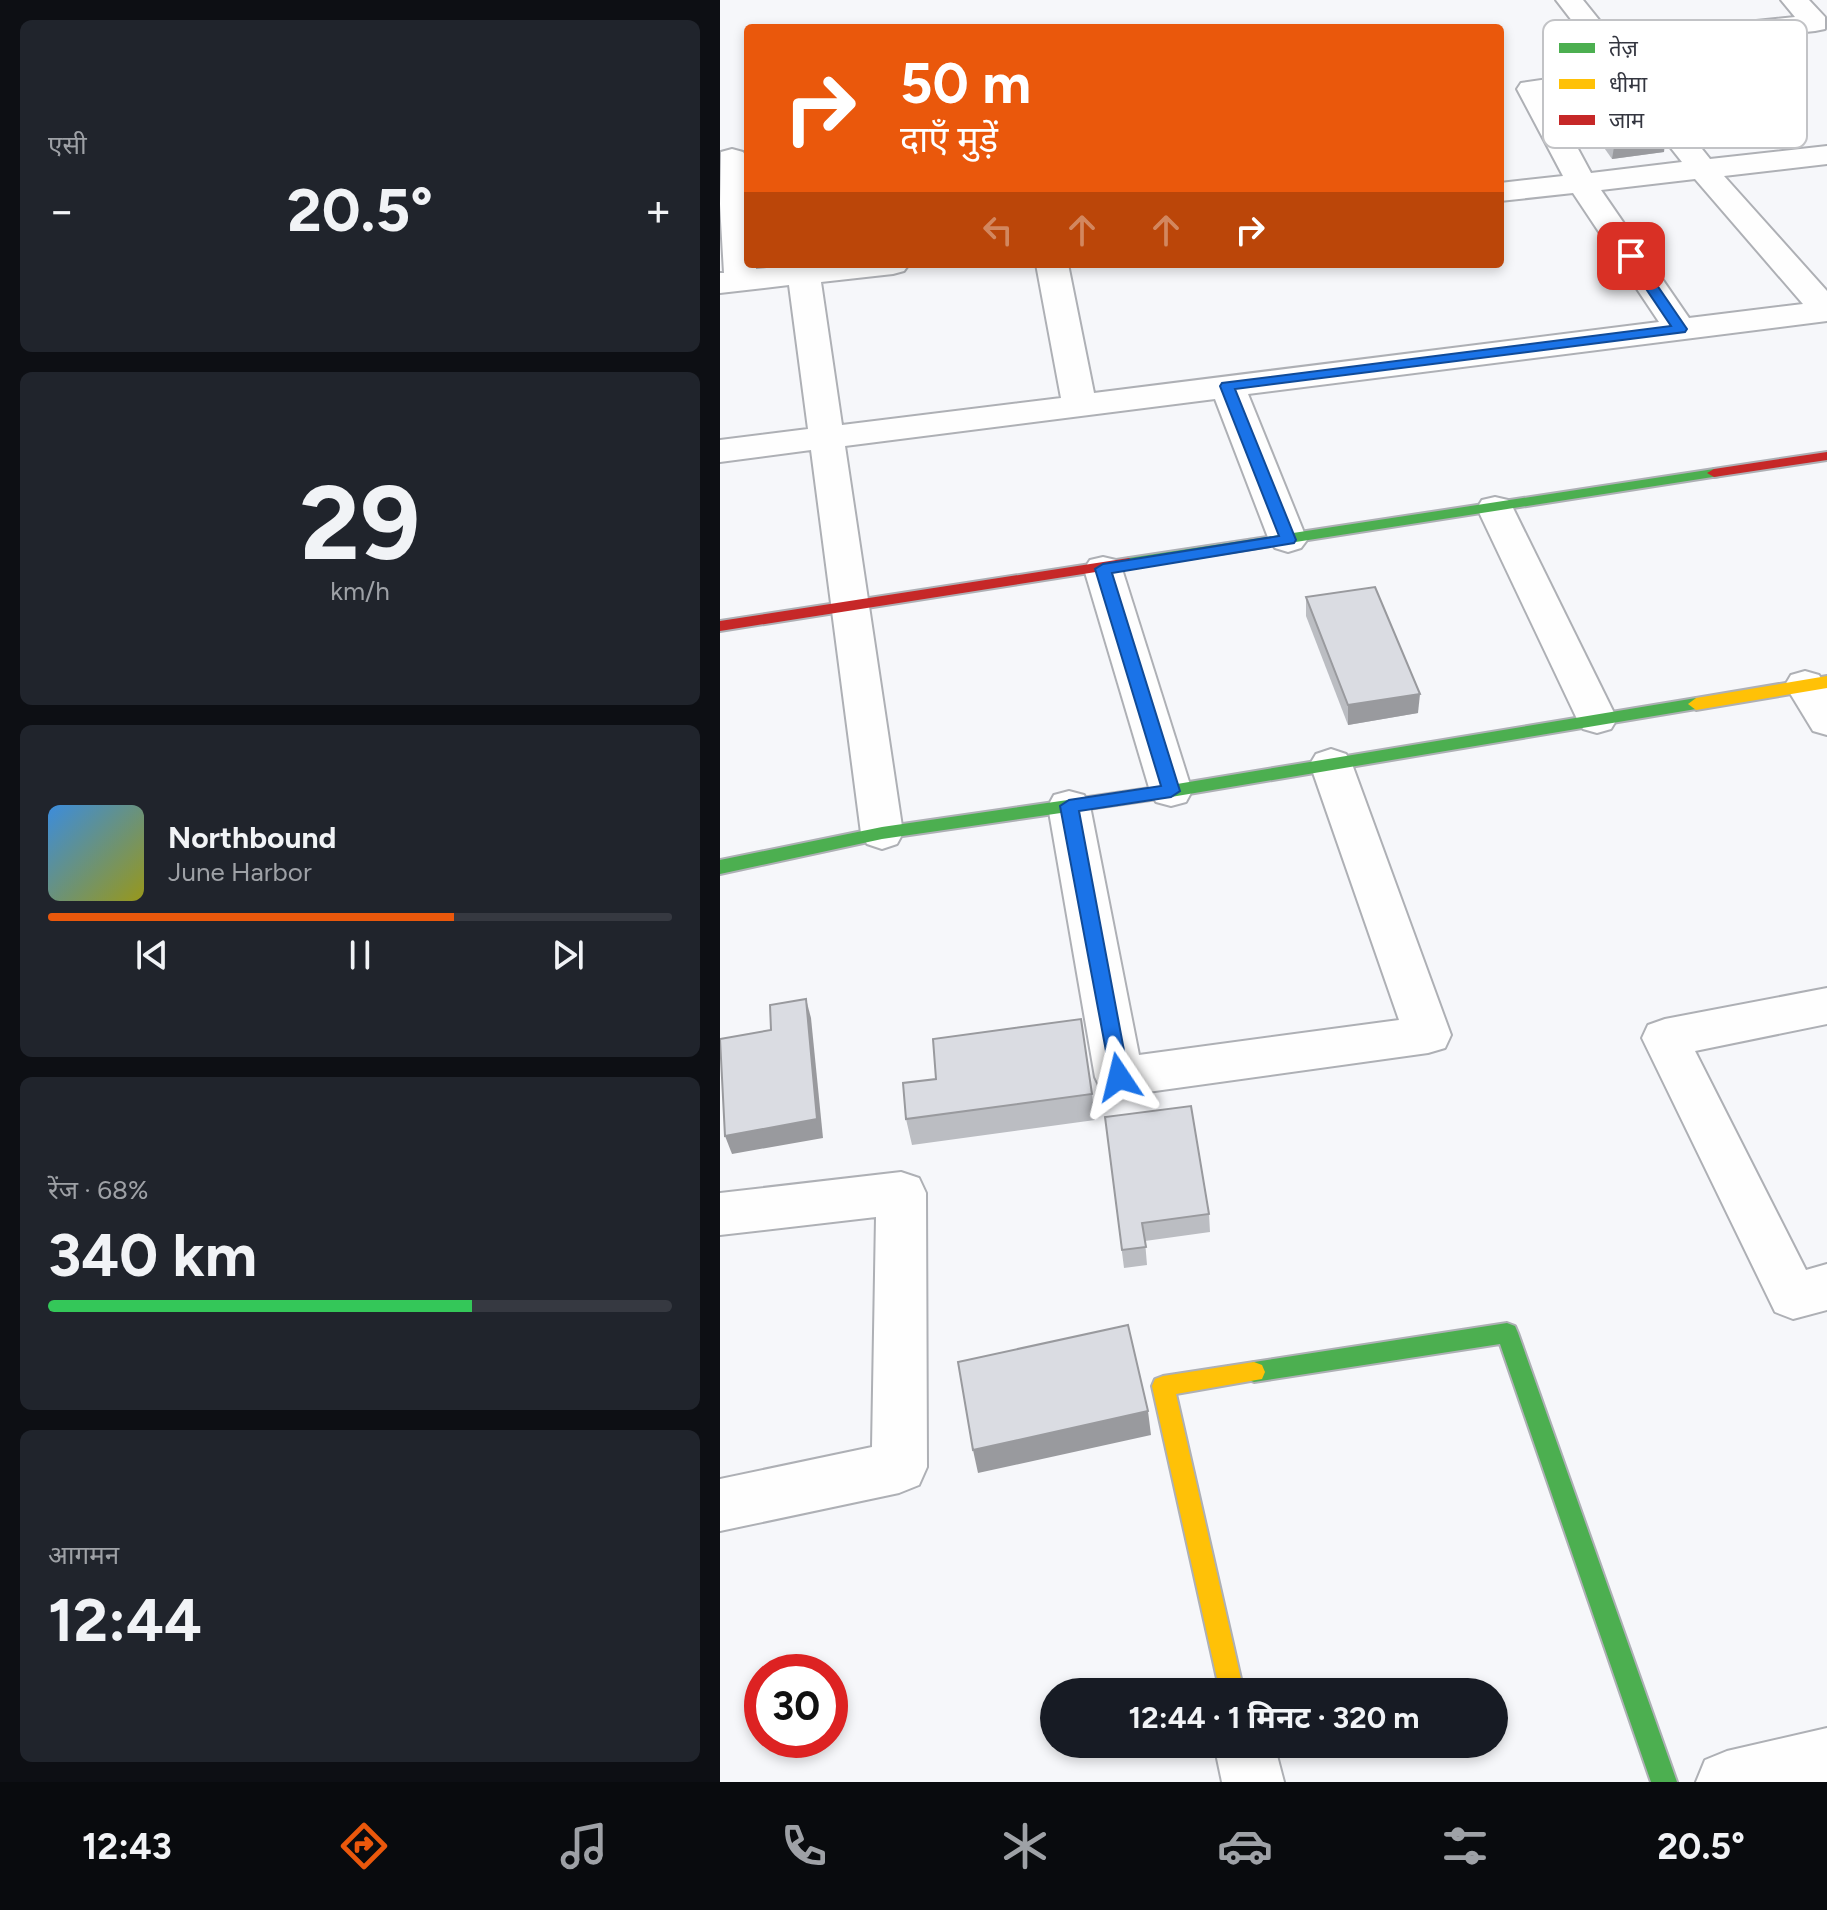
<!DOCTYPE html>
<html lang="hi">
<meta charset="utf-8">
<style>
body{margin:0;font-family:Figtree,"Noto Sans Devanagari",sans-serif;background:#20242c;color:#f1f3f6;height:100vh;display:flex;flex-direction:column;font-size:30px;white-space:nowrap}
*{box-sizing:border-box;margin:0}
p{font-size:26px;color:#9ea1a6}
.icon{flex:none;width:44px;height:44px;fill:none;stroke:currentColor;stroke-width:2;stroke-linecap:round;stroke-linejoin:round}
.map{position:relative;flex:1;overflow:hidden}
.sheet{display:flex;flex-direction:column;gap:20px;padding:20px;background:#0d0f14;width:720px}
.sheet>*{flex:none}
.top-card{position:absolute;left:24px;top:24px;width:760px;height:244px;border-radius:8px;box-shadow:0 4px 12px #0003;background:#ea580c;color:#fff;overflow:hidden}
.speed{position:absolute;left:24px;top:1654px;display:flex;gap:16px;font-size:40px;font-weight:700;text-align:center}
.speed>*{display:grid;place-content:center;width:104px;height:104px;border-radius:50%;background:#171b24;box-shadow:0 4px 12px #0003;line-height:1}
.speed .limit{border:12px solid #d22;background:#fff;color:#111}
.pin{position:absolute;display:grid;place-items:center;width:68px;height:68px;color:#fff;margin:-34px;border-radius:16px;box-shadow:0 4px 12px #0006}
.me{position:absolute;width:88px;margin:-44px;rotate:350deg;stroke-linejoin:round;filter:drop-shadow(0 0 6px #0008)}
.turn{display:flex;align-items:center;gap:28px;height:168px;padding:0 24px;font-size:36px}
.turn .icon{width:104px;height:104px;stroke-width:2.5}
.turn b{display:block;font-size:56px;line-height:68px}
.lanes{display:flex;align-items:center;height:76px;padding:0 24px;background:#0003;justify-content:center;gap:40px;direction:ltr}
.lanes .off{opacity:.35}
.big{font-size:60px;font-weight:700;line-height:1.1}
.sheet .widget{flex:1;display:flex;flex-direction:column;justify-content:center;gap:12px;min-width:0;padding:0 28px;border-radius:12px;background:#20242c}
.sheet .dial{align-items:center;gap:0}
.dial b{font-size:104px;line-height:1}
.song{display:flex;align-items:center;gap:24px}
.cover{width:96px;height:96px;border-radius:12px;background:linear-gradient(135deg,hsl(210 70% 55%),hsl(60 70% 35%))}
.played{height:8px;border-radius:4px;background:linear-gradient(90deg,#ea580c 65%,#363941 65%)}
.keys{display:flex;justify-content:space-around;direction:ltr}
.heat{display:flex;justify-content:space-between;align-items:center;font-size:44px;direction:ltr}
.charge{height:12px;border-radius:6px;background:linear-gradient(90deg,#34c759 68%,#363941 0)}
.trip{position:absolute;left:320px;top:1678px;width:468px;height:80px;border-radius:40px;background:#171b24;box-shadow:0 4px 12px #0003;font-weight:700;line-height:80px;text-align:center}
.menu{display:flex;height:128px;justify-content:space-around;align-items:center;background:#090b0e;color:#9ea1a6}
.menu .icon{width:56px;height:56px}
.menu .on{color:#ea580c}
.menu b{font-size:36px;color:#f1f3f6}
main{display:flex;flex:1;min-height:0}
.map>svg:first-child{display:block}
</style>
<main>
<section class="sheet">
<div class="widget"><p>एसी</p>
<div class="heat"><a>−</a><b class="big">20.5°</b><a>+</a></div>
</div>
<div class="widget dial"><b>29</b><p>km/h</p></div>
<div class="widget">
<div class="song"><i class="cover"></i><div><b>Northbound</b><p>June Harbor</p></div></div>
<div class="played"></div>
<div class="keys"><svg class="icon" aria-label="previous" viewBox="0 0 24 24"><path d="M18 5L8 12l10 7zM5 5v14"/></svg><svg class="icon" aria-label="pause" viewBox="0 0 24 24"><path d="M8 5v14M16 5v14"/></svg><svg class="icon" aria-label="next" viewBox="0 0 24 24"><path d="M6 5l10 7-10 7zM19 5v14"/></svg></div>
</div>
<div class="widget"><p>रेंज · 68%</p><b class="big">340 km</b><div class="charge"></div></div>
<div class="widget"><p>आगमन</p><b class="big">12:44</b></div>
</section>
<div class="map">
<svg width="1107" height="1782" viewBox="0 0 1107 1782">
<rect width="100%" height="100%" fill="#f6f7fa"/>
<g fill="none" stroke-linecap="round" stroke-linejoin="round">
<defs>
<g id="street">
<path d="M 836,0 L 863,0 L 892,36 L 1075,17 L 1061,0 L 1089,0 L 1105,17 L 1105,29 L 1095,31 L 904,51 L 990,159 L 1107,146 L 1107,164 L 1004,176 L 1107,291 L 1107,321 L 528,394 L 587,540 L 581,548 L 568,552 L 555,548 L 549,540 L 495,399 L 125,446 L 183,833 L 177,844 L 162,849 L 147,844 L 141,833 L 91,450 L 0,462 L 0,440 L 88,429 L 69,285 L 0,293 L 0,273 L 4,273 L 0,204 L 1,152 L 12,149 L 23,152 L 27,158 L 28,264 L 36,264 L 36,269 L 85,264 L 189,264 L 184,271 L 173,274 L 101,282 L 122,425 L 341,398 L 316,264 L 348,264 L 374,393 L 939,322 L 853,193 L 780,201 L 780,183 L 843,176 L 797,89 L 801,83 L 890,70 ZM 902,86 L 962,162 L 871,173 L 829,95 ZM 975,179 L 1083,304 L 969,318 L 881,190 Z"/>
<polygon points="775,497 788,500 793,508 897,719 891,729 877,733 863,729 857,719 757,508 762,500"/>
<polygon points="383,557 396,560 402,569 472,791 466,802 451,806 436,802 430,791 364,569 370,560"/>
<polygon points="1085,671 1099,675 1107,688 1107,735 1093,731 1065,685 1071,675"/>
<polygon points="611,749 626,754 632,764 731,1035 725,1048 708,1053 399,1096 382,1091 375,1077 328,806 334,795 349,791 364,795 370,806 419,1055 679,1020 590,764 596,754"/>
<polygon points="1107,988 1107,1024 975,1051 1086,1270 1107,1264 1107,1310 1073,1319 1055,1312 922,1038 928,1025 945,1019"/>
<polygon points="181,1172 199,1178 206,1193 207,1467 199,1485 179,1493 0,1531 0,1479 152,1447 156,1217 0,1235 0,1193"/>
<polygon points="1107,1728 1107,1782 976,1782 985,1760 1007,1751"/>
<polygon points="494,1744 554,1744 564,1782 502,1782"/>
</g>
<g id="fast">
<polygon points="994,469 1001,473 999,476 409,568 401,563 409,558"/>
<polygon points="976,698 982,700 984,704 982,708 451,797 162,839 0,874 0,860 162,827 451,785"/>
<polygon points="787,1323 795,1326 798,1333 957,1782 931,1782 780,1344 534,1382 526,1379 523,1372 526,1365 534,1362"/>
</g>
<g id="slow">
<polygon points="1107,676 1107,688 976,710 968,704 976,698"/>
<polygon points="534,1362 542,1365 545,1372 542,1379 456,1394 524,1692 500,1692 432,1386 435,1379 443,1376"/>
</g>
<g id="jam">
<polygon points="1107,452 1107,460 994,477 987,473 994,469"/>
<polygon points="409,558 417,563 414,566 0,631 0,621"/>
</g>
</defs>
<use href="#street" stroke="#aeb0b5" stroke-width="4"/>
<use href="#fast" stroke="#aeb0b5" stroke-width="4"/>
<use href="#slow" stroke="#aeb0b5" stroke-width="4"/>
<use href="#jam" stroke="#aeb0b5" stroke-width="4"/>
<use href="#street" fill="#fefefe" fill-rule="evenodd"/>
<use href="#fast" fill="#4caf50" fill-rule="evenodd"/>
<use href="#slow" fill="#ffc107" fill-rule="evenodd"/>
<use href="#jam" fill="#c62828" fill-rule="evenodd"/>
</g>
<g fill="#bbbdc2">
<polygon points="846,73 944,152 892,159 844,91"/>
<polygon points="586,597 698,713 628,725 586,616"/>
<polygon points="372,1094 375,1120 192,1145 186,1119"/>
<polygon points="385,1117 489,1214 490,1232 425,1241 427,1265 404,1268"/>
</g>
<g fill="#999a9e">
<polygon points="946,134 944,152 892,159 895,141"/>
<polygon points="700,694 698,713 628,725 628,705"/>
<polygon points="86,999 91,1018 103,1138 12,1154 5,1136"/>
<polygon points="428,1411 431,1435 258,1473 253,1450"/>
</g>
<g fill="#dadce2" stroke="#999a9e" stroke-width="2">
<polygon points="655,587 700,694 628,705 586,597"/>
<polygon points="86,999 97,1119 5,1136 0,1039 51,1030 50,1005"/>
<polygon points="361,1019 372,1094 186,1119 183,1083 216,1079 213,1039"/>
<polygon points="471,1106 489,1214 422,1223 426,1247 402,1250 385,1117"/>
<polygon points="408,1325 428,1411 253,1450 238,1362"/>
</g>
<polygon fill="#1a73e8" stroke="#114b97" stroke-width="2" points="911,252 915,253 967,329 965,332 515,389 576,540 574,543 392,573 460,791 451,797 359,811 409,1077 406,1083 392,1083 340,806 349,800 441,786 375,569 383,564 559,536 500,386 502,383 951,326 904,256"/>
<rect x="823" y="20" width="264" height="128" rx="12" fill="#fff" stroke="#c2c3c6" stroke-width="2"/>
<rect x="839" y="43" width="36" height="10" fill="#4caf50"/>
<rect x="839" y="79" width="36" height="10" fill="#ffc107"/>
<rect x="839" y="115" width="36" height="10" fill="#c62828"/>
<g font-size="22" fill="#343640">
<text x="889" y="56">तेज़</text>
<text x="889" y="92">धीमा</text>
<text x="889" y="128">जाम</text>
</g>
</svg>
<div class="speed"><div class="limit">30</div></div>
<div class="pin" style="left:911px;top:256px;background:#d93025"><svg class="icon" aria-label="arrive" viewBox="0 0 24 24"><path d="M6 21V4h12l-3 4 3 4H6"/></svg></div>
<svg class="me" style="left:399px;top:1077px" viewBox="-20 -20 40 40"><path d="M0-17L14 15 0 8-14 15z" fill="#1a73e8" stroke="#fff" stroke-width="4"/></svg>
<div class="trip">12:44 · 1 मिनट · 320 m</div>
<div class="top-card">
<div class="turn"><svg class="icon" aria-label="right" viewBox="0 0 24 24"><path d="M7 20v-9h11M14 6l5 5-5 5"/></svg><div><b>50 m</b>दाएँ मुड़ें</div></div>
<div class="lanes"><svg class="icon off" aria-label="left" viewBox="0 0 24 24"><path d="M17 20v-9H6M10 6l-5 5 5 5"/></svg><svg class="icon off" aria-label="ahead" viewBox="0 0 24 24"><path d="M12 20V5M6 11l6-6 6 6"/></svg><svg class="icon off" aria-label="ahead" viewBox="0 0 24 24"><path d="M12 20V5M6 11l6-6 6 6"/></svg><svg class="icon" aria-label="right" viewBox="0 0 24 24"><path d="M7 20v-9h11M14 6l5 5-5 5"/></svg></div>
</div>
</div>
</main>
<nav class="menu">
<b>12:43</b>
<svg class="icon on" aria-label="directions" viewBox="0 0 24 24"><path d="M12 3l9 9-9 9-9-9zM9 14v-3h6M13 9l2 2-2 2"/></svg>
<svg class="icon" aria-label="music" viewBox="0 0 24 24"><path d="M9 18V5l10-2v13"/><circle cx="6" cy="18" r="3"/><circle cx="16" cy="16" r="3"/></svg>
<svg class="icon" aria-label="phone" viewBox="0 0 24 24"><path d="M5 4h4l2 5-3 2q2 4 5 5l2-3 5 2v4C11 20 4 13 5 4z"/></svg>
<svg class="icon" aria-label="climate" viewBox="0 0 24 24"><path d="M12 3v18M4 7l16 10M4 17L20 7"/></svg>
<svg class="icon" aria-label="car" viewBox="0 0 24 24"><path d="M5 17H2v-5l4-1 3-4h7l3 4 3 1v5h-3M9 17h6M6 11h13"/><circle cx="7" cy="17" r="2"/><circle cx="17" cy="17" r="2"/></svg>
<svg class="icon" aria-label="filters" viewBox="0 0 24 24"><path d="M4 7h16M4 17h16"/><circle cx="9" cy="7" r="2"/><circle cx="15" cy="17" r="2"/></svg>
<b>20.5°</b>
</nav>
